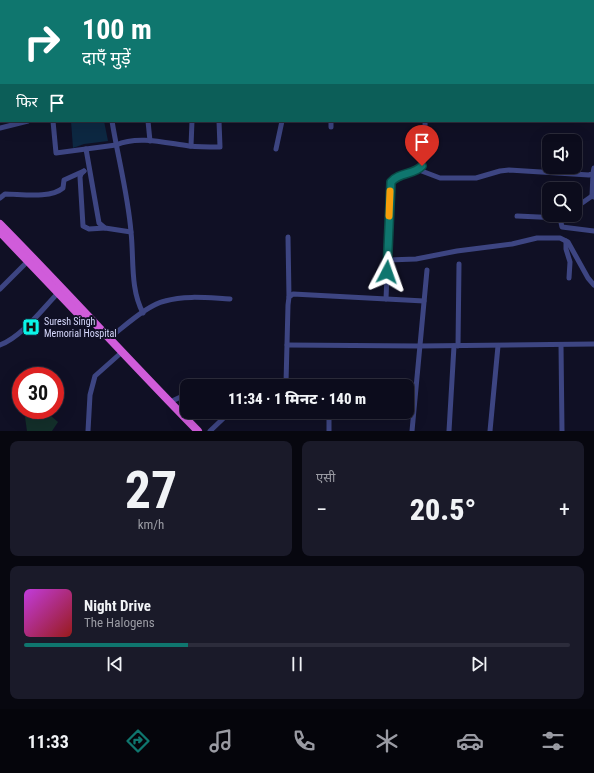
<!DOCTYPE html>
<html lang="hi">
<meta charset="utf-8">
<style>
body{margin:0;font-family:"Roboto Condensed","Noto Sans Devanagari",sans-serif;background:#1a1a29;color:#f1f3f6;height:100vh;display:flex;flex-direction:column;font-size:15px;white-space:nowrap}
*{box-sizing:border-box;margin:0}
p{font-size:13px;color:#9a9ba3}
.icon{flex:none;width:22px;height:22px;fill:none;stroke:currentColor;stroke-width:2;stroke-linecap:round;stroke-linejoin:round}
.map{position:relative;height:431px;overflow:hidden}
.panel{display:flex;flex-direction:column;gap:10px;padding:10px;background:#07070f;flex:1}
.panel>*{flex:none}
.banner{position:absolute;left:0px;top:0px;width:594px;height:122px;box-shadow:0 4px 16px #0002,0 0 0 1px #2c2c3b;background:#0f766e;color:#fff;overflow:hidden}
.buttons{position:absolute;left:542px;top:134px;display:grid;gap:8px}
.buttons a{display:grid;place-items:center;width:40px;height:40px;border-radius:8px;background:#0c0c1c;box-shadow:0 4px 16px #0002,0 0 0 1px #2c2c3b;font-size:20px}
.speed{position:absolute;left:12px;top:367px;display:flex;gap:8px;font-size:20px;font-weight:700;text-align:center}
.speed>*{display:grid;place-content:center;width:52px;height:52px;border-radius:50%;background:#0c0c1c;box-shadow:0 4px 16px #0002,0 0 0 1px #2c2c3b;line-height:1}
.speed .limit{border:6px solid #d22;background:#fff;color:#111}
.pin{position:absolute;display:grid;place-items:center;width:34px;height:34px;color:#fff;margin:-41px -17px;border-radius:50% 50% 50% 0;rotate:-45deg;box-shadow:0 0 4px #0007}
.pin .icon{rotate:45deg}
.me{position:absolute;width:44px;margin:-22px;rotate:4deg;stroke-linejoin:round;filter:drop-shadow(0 0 3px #0008)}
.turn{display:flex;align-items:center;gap:14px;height:84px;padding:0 16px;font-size:18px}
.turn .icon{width:52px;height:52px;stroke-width:2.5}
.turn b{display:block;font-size:28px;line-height:34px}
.then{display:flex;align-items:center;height:38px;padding:0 16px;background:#0003;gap:8px;font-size:15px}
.big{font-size:30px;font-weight:800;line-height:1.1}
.panel .tile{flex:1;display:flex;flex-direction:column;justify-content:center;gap:6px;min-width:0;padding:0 14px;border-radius:8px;background:#1a1a29}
.panel .dial{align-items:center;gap:0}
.dial b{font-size:52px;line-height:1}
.song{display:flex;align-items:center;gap:12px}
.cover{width:48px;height:48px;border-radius:6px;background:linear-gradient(135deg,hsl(290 70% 55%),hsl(0 70% 35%))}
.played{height:4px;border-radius:2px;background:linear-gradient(90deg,#0f766e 30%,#2c2c3b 30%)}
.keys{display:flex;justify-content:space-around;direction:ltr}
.heat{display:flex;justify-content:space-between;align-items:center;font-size:22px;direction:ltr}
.panel .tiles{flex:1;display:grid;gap:10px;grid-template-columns:1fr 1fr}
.tile:last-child{grid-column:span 2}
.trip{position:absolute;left:180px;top:379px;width:234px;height:40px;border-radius:8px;background:#0c0c1c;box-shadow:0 4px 16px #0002,0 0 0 1px #2c2c3b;font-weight:800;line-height:40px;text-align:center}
.dock{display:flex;height:64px;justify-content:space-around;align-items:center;background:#05050b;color:#9a9ba3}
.dock .icon{width:28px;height:28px}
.dock .current{color:#0f766e}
.dock b{font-size:18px;color:#f1f3f6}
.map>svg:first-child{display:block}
</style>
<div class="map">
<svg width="594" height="431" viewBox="0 0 594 431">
<rect width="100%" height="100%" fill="#101025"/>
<polygon fill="#132f2a" points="24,410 44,410 58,422 52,431 27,431"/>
<polygon fill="#0d2842" points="71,121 104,121 108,141 84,144 73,148"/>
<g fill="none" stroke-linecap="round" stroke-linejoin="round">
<g stroke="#3d4582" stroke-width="5">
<polyline points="52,1 52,0"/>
<polyline points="100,1 100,0"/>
<polyline points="215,1 215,0"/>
<polyline points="264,1 265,0"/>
<polyline points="289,1 289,0"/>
<polyline points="332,1 332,0"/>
<polyline points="469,1 469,0"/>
<polyline points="544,1 544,0"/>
<polyline points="0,114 1,113"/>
<path d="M 53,121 L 56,153 L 116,145 C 138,135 166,143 189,146 C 199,147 210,147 220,147 L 219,121"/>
<path d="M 112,121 C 118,158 128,195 131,232 C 134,259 130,289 143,313"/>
<polyline points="148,121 150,141"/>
<polyline points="331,121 331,127"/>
<polyline points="0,128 28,121"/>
<polyline points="191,146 192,121"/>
<polyline points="86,149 99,223 105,228 131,232"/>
<polyline points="276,149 282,121"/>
<polyline points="419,170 440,178 476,178 500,171 509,170 589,175 593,173 594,168"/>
<polyline points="84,171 81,174 80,177 83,226 89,229 105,228"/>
<polyline points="593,173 592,196 594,197"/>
<path d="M 0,198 L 5,194 C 21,194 50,199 63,188 L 64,180 L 84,171"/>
<polyline points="575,208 592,196"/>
<polyline points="517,216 560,218 564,215"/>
<polyline points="560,218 562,227 594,231"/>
<polyline points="288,237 289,297"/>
<polyline points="566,241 566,249 570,262 569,278"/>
<polyline points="388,260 416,259 457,251 512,244 537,238 560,238 568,242 588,278 594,285"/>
<polyline points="0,289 29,260"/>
<path d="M 386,299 L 391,182 C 396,175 403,175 411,173 C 414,172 419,171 421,167 C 427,159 425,132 425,121"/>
<path d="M 109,338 C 124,327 147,305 165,301 C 186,295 209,298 230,299"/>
<path d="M 0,345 C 22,337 43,308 59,292"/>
<polyline points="287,345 419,346 594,344"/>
<polyline points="561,345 562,431"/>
<polyline points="458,346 459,264"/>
<polyline points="286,383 288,305 289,297 293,294 424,301"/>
<polyline points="205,386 213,382"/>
<polyline points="270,386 286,383 336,386"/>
<polyline points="407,393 415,393"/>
<polyline points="170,402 187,394"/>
<polyline points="88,431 90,395 95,376 122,352"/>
<polyline points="210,431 230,412"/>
<polyline points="329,431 329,412"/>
<polyline points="412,431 427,270"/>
<polyline points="449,431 454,346"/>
<polyline points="490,431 498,346"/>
</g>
<g stroke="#d05cda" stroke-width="8">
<path d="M 0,224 C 67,292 131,363 198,431"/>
<polyline points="0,232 82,318"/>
</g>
</g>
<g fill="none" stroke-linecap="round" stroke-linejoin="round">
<defs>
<path id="route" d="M 387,272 L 391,182 C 399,172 414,175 422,166"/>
</defs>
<use href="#route" stroke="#0a4d48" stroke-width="10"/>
<use href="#route" stroke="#0f766e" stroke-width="7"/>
<polyline stroke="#f59e0b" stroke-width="7" points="389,216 390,191"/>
</g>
<defs>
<symbol id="hospital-square" viewBox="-11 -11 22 22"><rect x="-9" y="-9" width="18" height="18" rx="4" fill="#0bf4e8" stroke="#101025"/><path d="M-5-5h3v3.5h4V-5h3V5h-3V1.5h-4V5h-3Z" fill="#111"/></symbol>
</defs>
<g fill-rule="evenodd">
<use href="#hospital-square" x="21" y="317" width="20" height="20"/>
</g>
<g text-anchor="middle" stroke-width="4" stroke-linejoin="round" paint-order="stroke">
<g font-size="10" fill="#d6d8fd" stroke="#101025" text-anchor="start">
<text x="44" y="325">Suresh Singh<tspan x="44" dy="12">Memorial Hospital</tspan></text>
</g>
</g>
</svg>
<div class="buttons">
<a><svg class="icon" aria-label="sound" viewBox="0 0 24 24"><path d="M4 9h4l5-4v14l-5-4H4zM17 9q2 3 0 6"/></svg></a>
<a><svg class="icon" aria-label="search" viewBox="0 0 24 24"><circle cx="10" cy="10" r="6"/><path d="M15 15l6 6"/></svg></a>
</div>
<div class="speed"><div class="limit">30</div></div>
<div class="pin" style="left:422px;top:166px;background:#d93025"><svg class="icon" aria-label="arrive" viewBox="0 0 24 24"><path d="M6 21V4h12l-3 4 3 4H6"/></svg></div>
<svg class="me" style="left:387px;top:272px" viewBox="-20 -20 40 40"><path d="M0-17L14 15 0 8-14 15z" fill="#0f766e" stroke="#fff" stroke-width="4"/></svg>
<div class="trip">11:34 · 1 मिनट · 140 m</div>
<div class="banner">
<div class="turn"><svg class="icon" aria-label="right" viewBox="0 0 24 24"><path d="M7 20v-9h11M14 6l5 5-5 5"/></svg><div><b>100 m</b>दाएँ मुड़ें</div></div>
<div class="then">फिर<svg class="icon" aria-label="arrive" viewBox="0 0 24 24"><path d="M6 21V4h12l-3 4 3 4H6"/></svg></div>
</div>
</div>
<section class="panel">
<div class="tiles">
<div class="tile dial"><b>27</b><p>km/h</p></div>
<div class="tile"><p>एसी</p>
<div class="heat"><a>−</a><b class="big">20.5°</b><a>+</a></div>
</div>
<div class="tile">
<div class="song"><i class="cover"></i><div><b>Night Drive</b><p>The Halogens</p></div></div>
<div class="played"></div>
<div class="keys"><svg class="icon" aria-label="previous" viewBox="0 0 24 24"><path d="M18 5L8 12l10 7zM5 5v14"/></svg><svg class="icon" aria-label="pause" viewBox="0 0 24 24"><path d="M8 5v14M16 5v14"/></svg><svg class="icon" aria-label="next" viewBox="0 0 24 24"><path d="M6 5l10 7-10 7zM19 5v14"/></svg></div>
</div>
</div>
</section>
<nav class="dock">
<b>11:33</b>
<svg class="icon current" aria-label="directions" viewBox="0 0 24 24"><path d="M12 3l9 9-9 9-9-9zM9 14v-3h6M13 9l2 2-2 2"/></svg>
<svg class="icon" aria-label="music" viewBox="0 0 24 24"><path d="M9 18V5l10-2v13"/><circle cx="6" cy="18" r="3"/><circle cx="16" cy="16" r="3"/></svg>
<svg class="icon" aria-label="phone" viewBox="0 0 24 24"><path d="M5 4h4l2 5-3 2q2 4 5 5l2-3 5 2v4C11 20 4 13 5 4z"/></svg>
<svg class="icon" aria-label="climate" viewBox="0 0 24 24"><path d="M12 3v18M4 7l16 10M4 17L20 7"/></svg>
<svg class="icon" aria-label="car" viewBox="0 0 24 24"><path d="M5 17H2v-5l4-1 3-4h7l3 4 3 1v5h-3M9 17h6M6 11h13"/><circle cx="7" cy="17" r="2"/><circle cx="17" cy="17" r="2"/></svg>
<svg class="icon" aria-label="filters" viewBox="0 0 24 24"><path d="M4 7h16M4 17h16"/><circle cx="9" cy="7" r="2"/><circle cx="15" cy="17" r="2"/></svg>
</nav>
